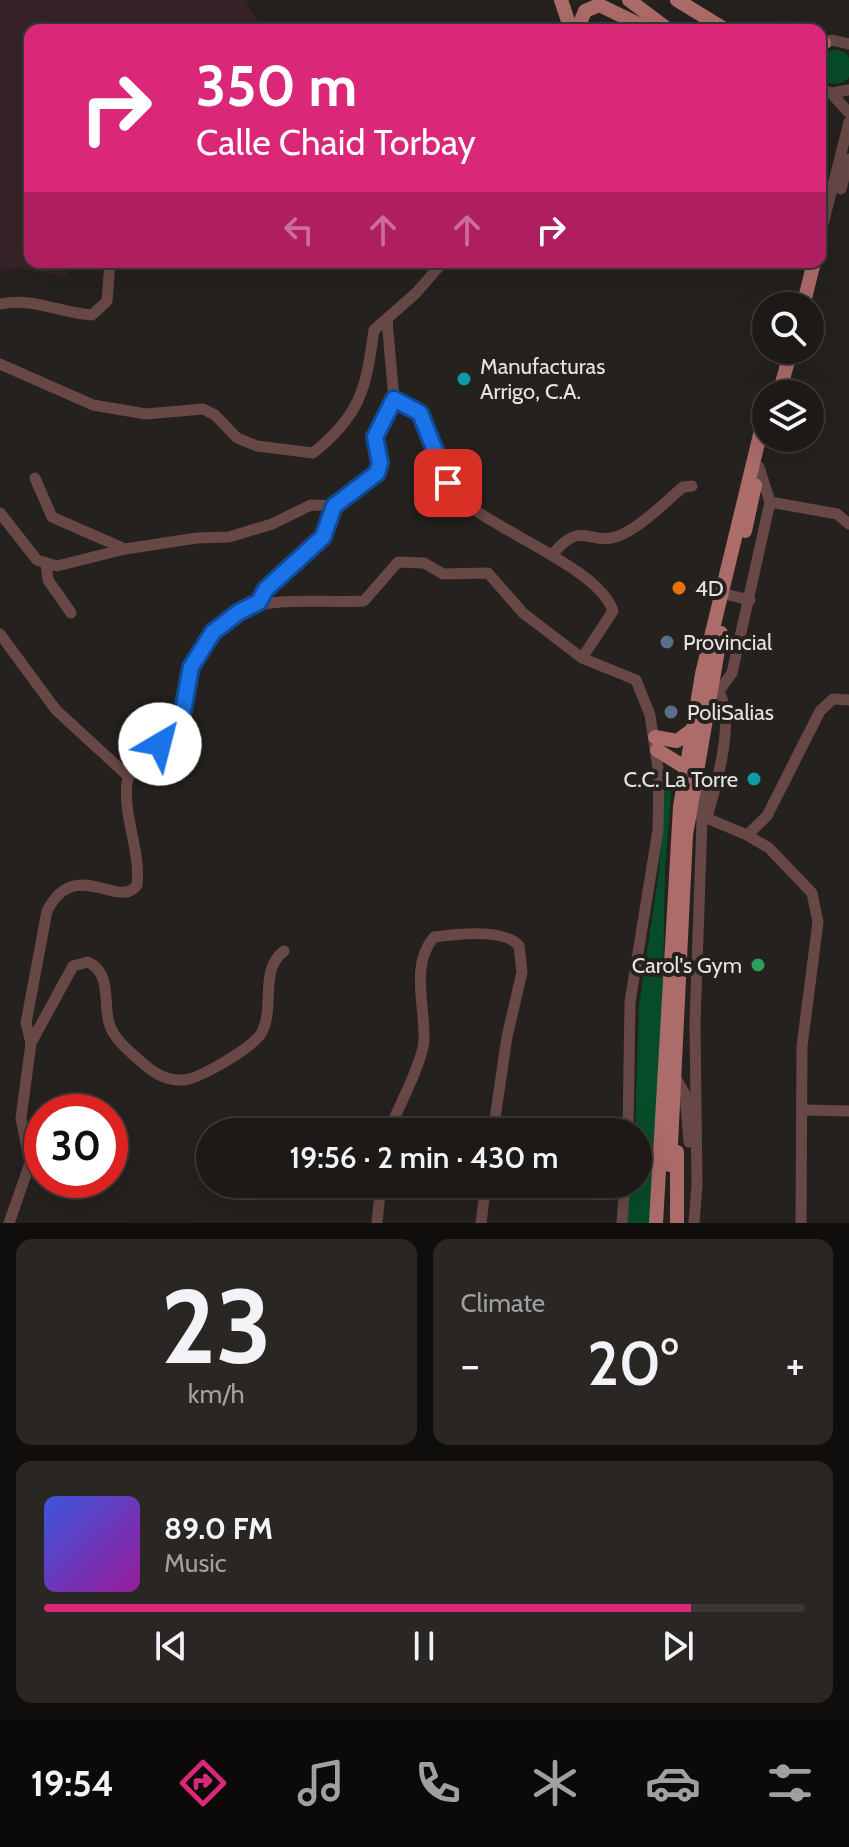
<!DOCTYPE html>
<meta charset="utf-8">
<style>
body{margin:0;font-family:Cabin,sans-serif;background:#292623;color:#f1f3f6;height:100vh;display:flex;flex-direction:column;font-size:30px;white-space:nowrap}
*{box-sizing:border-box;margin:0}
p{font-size:26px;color:#a0a0a1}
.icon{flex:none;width:44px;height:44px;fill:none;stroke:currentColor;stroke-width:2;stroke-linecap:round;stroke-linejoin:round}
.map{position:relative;height:1223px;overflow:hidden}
.sheet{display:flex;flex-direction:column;gap:16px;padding:16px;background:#0f0e0c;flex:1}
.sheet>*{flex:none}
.guide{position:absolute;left:24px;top:24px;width:802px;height:244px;border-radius:16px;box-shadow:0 8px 32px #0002,0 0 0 2px #3a3835;background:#db2777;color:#fff;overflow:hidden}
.tools{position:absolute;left:752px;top:292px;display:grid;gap:16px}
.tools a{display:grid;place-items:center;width:72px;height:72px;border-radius:50%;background:#1c1916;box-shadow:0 8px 32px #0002,0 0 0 2px #3a3835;font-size:40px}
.speed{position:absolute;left:24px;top:1094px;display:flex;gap:16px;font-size:40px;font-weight:700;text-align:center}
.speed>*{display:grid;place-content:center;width:104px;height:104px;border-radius:50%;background:#1c1916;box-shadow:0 8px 32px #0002,0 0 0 2px #3a3835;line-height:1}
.speed .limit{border:12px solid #d22;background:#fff;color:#111}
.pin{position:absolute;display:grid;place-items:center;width:68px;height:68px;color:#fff;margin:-34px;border-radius:16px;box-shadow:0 4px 12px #0006}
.me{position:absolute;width:88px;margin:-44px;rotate:37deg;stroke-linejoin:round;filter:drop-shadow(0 0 6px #0008)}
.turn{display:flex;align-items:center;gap:28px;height:168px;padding:0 40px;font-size:36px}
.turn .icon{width:104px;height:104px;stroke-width:2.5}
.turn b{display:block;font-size:56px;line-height:68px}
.lanes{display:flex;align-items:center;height:76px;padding:0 40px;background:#0003;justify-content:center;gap:40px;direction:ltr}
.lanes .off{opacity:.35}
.big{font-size:60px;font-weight:600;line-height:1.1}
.sheet .widget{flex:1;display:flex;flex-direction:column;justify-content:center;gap:12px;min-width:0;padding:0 28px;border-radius:16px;background:#292623}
.sheet .dial{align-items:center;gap:0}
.dial b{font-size:104px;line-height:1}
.song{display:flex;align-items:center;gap:24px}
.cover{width:96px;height:96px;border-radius:12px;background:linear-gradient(135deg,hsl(230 70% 55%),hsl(300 70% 35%))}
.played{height:8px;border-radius:4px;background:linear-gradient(90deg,#db2777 85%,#3a3835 85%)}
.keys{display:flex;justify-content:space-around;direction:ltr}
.heat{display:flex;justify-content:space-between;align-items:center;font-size:44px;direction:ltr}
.sheet .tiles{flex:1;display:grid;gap:16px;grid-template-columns:1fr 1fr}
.widget:last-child{grid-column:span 2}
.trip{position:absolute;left:196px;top:1118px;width:456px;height:80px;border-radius:40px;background:#1c1916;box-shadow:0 8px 32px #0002,0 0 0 2px #3a3835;font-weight:600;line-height:80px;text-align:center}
.tab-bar{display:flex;height:128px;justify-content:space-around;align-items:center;background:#0b0a09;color:#a0a0a1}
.tab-bar .icon{width:56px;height:56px}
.tab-bar .active{color:#db2777}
.tab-bar b{font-size:36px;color:#f1f3f6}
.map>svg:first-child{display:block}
</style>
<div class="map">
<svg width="849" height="1223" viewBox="0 0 849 1223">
<rect width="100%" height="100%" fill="#25211e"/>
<polygon fill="#362328" points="0,0 245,0 263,30 30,30 30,262 67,262 68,277 17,268 0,272"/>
<g fill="#074c28">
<circle cx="835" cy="67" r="17"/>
<polygon points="666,769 673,771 665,868 662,1040 651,1223 627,1223 631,1184 638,1184 638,1132 635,1132 639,1006 659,872"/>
</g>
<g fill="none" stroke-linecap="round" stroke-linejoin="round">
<g stroke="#674846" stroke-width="11">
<polyline points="820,46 832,40 849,44"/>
<polyline points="820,89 831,93 849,90"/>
<polyline points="831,93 849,113"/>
<polyline points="841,189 849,159"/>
<polyline points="820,236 849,122"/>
<path d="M 0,304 C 33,297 60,313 92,315 L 107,301 L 110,262"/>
<path d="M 387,320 L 394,399 L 420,413 C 433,439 437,474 458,496 C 489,529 599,567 613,611 L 582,658"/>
<path d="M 0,364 L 93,405 L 146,414 L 203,409 L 215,415 L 237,438 L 257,446 L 313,453 C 361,415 366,388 374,330 L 416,293 L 443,262"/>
<polyline points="759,467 770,502 837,514 849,524"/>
<polyline points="35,478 52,517 125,549"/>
<polyline points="0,513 37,560 57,566 125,549 197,538 229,537 272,524 311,505 334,506 371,480 380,463 375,437 394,399"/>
<path d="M 552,555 C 583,516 590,550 623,534 C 645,523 664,503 683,487 L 692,486"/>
<polyline points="46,564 48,580 71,613"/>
<polyline points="729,595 750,600"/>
<polyline points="259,602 266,589 323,537 334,506"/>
<polyline points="0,634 56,710 128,776"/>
<polyline points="719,691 732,673 770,502"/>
<polyline points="697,814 747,835 767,816 820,711 833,699 849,700"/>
<path d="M 707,817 C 715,790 740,708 714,687"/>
<polyline points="747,835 769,848 812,893 818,922 802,1046 801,1223"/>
<path d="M 31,1043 L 26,1023 L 47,911 C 76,855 119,911 137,885 C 141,851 123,817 127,783 C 129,764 167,741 179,725 C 189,708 185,684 192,666 C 223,583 297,605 364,601 L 398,562 L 424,563 L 443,574 L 488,573 L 523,613 L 582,658 L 636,680 L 650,715 L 659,775 L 658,830 L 630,1002 L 628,1132"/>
<polyline points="674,1075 685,1094 689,1142"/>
<polyline points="804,1110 849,1111"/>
<path d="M 388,1132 C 397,1111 424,1059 424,1039 C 425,1005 410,965 434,937 C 455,934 505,928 519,946 L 522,972 L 507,1037 L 493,1132"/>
<path d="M 9,1223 L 30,1163 L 21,1118 L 31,1043 L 73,966 L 88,962 C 112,973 103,1003 109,1023 C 113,1039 132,1054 145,1065 C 156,1075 169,1081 184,1080 C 201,1078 254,1047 262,1032 C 275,1006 259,970 284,951"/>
<polyline points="377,1223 381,1184"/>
<polyline points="481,1223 486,1184"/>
<polyline points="622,1223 625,1184"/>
<polyline points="694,1223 697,1185 695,1023 703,792"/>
</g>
<g stroke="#ac6c69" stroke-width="14">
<polyline points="561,0 571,30"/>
<polyline points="629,0 669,30"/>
<polyline points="677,0 726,30"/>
<polyline points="577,30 585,11 599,5 651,30"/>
<polyline points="820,42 824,43"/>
<polyline points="803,306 814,262"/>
<polyline points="779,394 791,350"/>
<polyline points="745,531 755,485"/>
<polyline points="655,737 677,741 693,729"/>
<polyline points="657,750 686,768"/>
<polyline points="677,1152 677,1223"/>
<polyline points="670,1165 686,835 721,633"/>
<polyline points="656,1223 680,807 702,674 766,410"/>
</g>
</g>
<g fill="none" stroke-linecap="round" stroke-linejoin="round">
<defs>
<polyline id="route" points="160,744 181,721 191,667 213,632 239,612 259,602 266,589 323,537 334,506 377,473 380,463 375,437 394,399 420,413 448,483"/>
</defs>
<use href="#route" stroke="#114b97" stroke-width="20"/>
<use href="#route" stroke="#1a73e8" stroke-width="14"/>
</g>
<g fill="#0f9aa8" stroke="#25211e" stroke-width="3">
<circle cx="464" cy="379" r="8"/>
<circle cx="754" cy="779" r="8"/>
</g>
<circle fill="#e8710a" stroke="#25211e" stroke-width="3" cx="679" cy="588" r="8"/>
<g fill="#5c6f8a" stroke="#25211e" stroke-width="3">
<circle cx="667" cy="642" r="8"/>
<circle cx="671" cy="712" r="8"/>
</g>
<circle fill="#2e9e5b" stroke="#25211e" stroke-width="3" cx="758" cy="965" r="8"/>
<g text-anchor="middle" stroke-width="8" stroke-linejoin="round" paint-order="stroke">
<g font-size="22" fill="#e5e2e0" stroke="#25211e" text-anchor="start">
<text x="480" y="374">Manufacturas<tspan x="480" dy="25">Arrigo, C.A.</tspan></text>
<text x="695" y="596">4D</text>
<text x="683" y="650">Provincial</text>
<text x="687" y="720">PoliSalias</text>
<text x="738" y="787" text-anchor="end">C.C. La Torre</text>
<text x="742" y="973" text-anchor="end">Carol's Gym</text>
</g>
</g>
</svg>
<div class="tools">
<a><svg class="icon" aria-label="search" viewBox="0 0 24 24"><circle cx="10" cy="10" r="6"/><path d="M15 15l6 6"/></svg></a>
<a><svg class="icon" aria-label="layers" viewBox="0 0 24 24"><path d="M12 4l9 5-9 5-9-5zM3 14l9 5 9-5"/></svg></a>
</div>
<div class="speed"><div class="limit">30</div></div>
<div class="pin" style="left:448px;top:483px;background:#d93025"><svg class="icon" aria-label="arrive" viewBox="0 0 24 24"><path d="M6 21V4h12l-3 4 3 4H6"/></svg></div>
<svg class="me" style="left:160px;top:744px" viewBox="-20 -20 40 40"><circle r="19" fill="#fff"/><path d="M0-13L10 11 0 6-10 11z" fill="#1a73e8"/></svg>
<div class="trip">19:56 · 2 min · 430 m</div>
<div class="guide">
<div class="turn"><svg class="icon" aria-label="right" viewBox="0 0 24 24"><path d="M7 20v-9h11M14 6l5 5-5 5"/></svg><div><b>350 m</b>Calle Chaid Torbay</div></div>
<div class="lanes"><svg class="icon off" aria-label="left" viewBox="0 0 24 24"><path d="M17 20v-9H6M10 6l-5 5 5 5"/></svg><svg class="icon off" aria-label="ahead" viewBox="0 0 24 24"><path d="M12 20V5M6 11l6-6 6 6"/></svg><svg class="icon off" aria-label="ahead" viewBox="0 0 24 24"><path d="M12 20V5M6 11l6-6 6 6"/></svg><svg class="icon" aria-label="right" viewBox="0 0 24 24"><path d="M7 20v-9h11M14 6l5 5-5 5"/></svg></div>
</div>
</div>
<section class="sheet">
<div class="tiles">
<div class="widget dial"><b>23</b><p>km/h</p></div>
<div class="widget"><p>Climate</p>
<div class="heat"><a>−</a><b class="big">20°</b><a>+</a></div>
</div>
<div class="widget">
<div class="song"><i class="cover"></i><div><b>89.0 FM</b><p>Music</p></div></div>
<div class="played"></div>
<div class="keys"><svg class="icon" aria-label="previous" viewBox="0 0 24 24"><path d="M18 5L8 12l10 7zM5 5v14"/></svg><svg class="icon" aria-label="pause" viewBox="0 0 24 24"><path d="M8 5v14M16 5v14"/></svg><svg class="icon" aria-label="next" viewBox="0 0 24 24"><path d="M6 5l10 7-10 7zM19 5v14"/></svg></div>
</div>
</div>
</section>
<nav class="tab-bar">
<b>19:54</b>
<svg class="icon active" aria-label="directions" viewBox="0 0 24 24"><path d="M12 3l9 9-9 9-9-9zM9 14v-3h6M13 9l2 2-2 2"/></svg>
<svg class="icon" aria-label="music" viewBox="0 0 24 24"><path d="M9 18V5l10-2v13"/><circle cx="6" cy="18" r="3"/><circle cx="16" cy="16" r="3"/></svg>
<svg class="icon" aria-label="phone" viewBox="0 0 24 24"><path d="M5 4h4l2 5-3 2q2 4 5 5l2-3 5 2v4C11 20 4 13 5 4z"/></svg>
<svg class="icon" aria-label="climate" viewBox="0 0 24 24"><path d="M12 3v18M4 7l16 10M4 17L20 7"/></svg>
<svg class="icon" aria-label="car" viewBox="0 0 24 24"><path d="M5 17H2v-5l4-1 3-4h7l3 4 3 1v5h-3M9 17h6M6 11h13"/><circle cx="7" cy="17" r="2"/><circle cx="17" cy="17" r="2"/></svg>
<svg class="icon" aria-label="filters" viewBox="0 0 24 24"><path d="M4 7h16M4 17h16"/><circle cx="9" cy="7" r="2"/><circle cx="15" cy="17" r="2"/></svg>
</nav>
